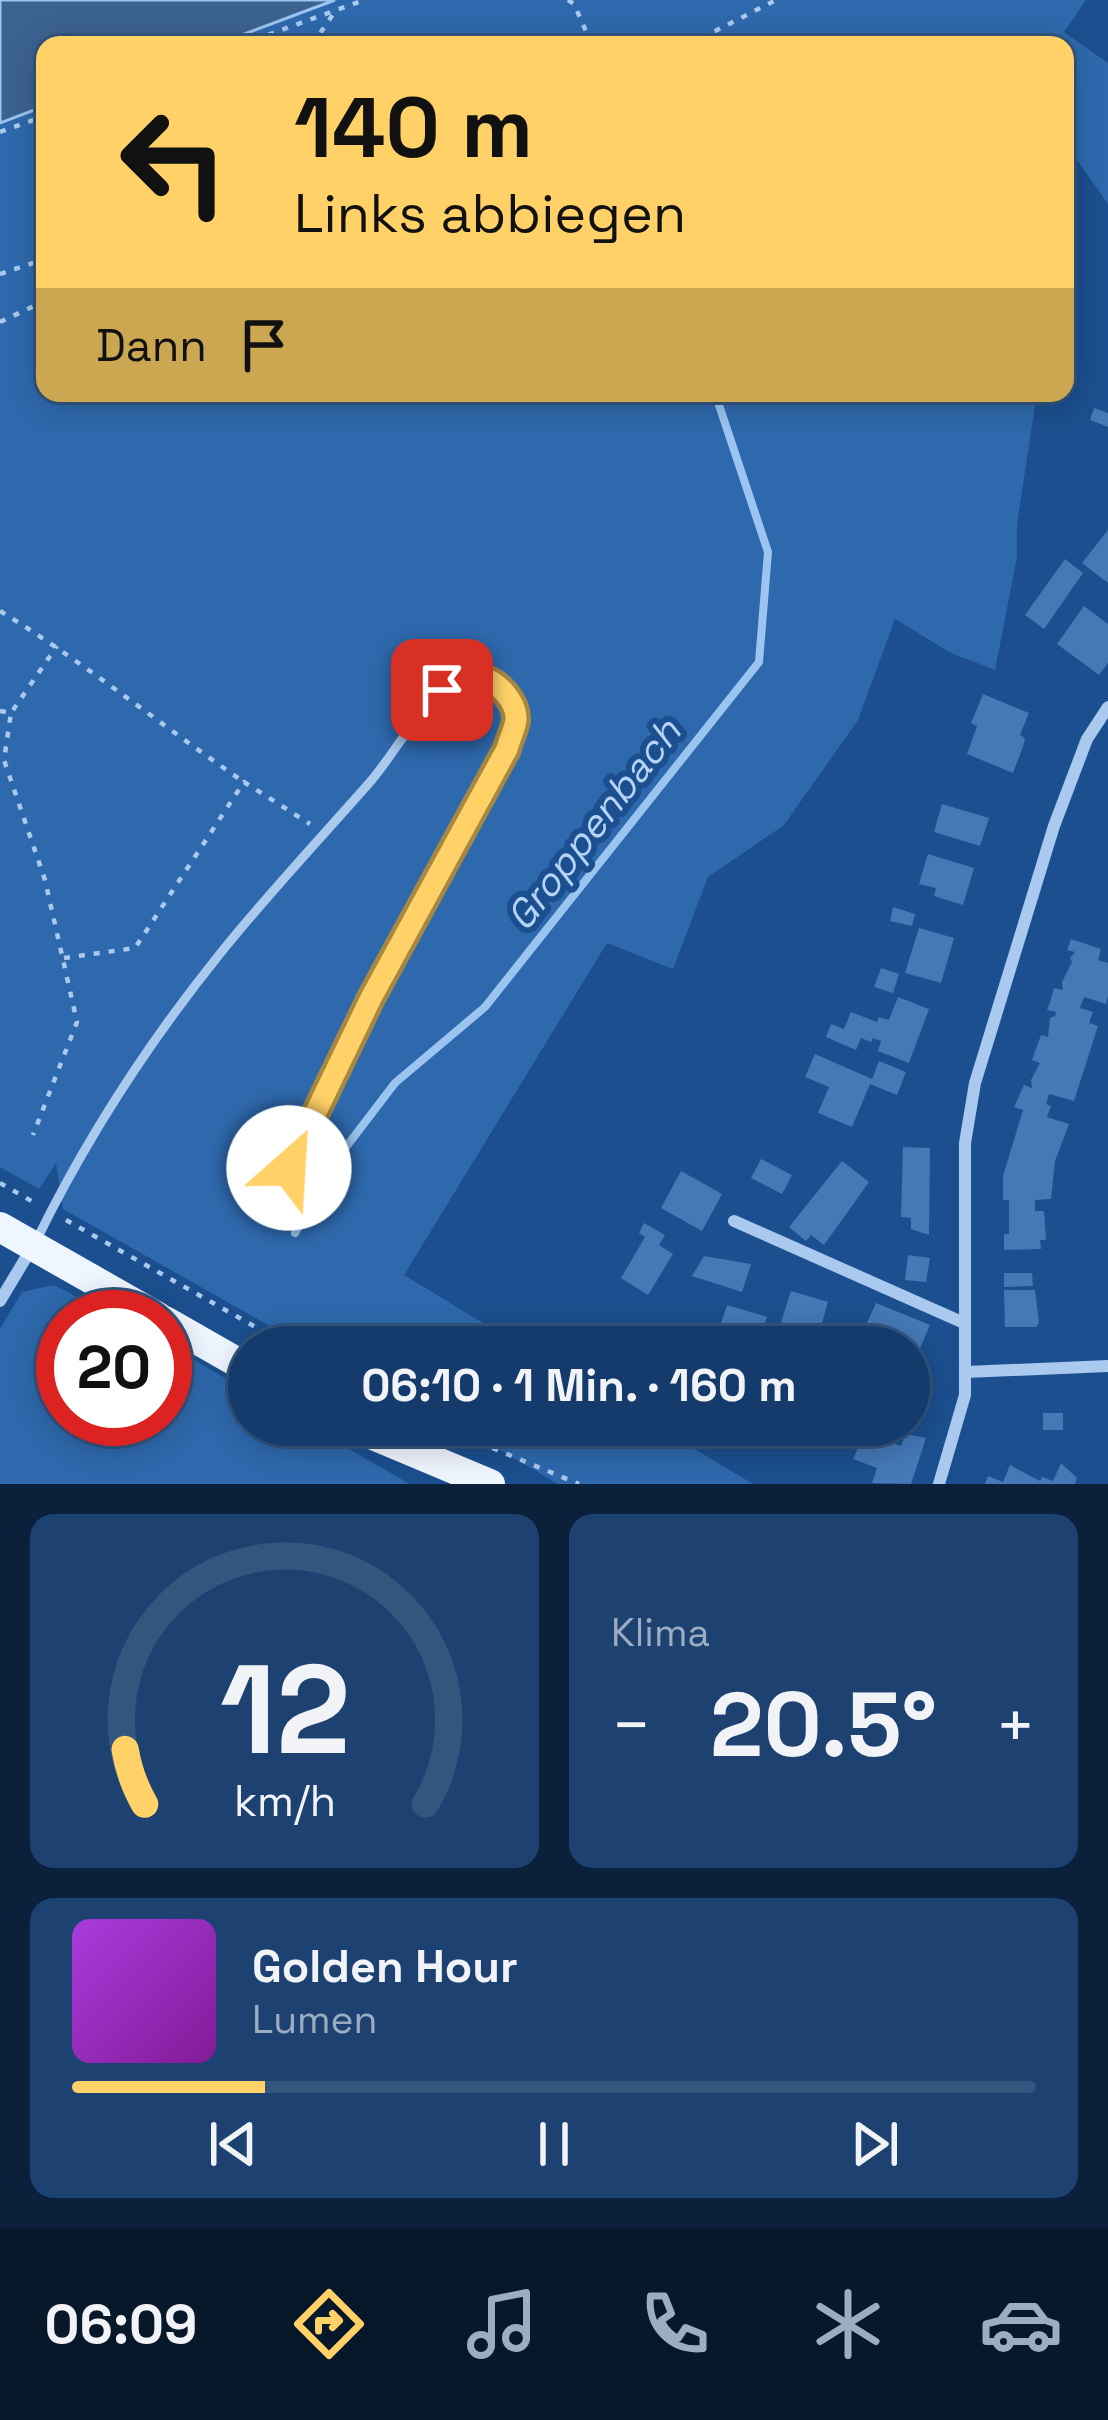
<!DOCTYPE html>
<html lang="de">
<meta charset="utf-8">
<style>
body{margin:0;font-family:"Space Grotesk",sans-serif;background:#1d4271;color:#f1f3f6;height:100vh;display:flex;flex-direction:column;font-size:45px;white-space:nowrap}
*{box-sizing:border-box;margin:0}
p{font-size:39px;color:#9dadc1}
.icon{flex:none;width:66px;height:66px;fill:none;stroke:currentColor;stroke-width:2;stroke-linecap:round;stroke-linejoin:round}
.map{position:relative;height:1484px;overflow:hidden}
.details{display:flex;flex-direction:column;gap:30px;padding:30px;background:#0b203b;flex:1}
.details>*{flex:none}
.hud{position:absolute;left:36px;top:36px;width:1038px;height:366px;border-radius:24px;box-shadow:0 6px 30px #0003,0 0 0 3px #33557e;background:#ffd166;color:#111;overflow:hidden}
.speed{position:absolute;left:36px;top:1290px;display:flex;gap:24px;font-size:60px;font-weight:700;text-align:center}
.speed>*{display:grid;place-content:center;width:156px;height:156px;border-radius:50%;background:#143b6b;box-shadow:0 6px 30px #0003,0 0 0 3px #33557e;line-height:1}
.speed .limit{border:18px solid #d22;background:#fff;color:#111}
.pin{position:absolute;display:grid;place-items:center;width:102px;height:102px;color:#fff;margin:-51px;border-radius:24px;box-shadow:0 6px 18px #0006}
.me{position:absolute;width:132px;margin:-66px;rotate:26deg;stroke-linejoin:round;filter:drop-shadow(0 0 9px #0008)}
.turn{display:flex;align-items:center;gap:42px;height:252px;padding:0 60px;font-size:54px}
.turn .icon{width:156px;height:156px;stroke-width:2.5}
.turn b{display:block;font-size:84px;line-height:102px}
.then{display:flex;align-items:center;height:114px;padding:0 60px;background:#0003;gap:24px;font-size:45px}
.big{font-size:90px;font-weight:700;line-height:1.1}
.details .tile{flex:1;display:flex;flex-direction:column;justify-content:center;gap:18px;min-width:0;padding:0 42px;border-radius:24px;background:#1d4271}
.details .dial{align-items:center;gap:0}
.dial svg{height:312px;overflow:visible;fill:none;stroke:#33557e;stroke-width:7;stroke-linecap:round;text-anchor:middle}
.dial text{fill:#f1f3f6;stroke:none}
.song{display:flex;align-items:center;gap:36px}
.cover{width:144px;height:144px;border-radius:18px;background:linear-gradient(135deg,hsl(280 70% 55%),hsl(290 70% 35%))}
.played{height:12px;border-radius:6px;background:linear-gradient(90deg,#ffd166 20%,#33557e 20%)}
.keys{display:flex;justify-content:space-around;direction:ltr}
.heat{display:flex;justify-content:space-between;align-items:center;font-size:66px;direction:ltr}
.details .tiles{flex:1;display:grid;gap:30px;grid-template-columns:1fr 1fr}
.tile:last-child{grid-column:span 2}
.trip{position:absolute;left:228px;top:1326px;width:702px;height:120px;border-radius:60px;background:#143b6b;box-shadow:0 6px 30px #0003,0 0 0 3px #33557e;font-weight:700;line-height:120px;text-align:center}
.tabs{display:flex;height:192px;justify-content:space-around;align-items:center;background:#08182b;color:#9dadc1}
.tabs .icon{width:84px;height:84px}
.tabs .active{color:#ffd166}
.tabs b{font-size:54px;color:#f1f3f6}
.map>svg:first-child{display:block}
</style>
<div class="map">
<svg width="1108" height="1484" viewBox="0 0 1108 1484">
<rect width="100%" height="100%" fill="#1b4f8f"/>
<g fill="#2e69ad">
<polygon points="335,0 1086,0 1064,32 1108,63 1108,204 1065,143 1065,45 215,45"/>
<polygon points="45,106 45,393 1037,393 1017,524 1017,557 995,670 951,653 895,619 858,720 784,825 708,877 673,969 607,943 404,1275 523,1347 307,1347 63,1209 56,1163 39,1189 0,1167 0,123"/>
<polygon points="54,1285 115,1317 63,1317 63,1419 165,1419 165,1343 249,1392 249,1425 307,1425 410,1484 0,1484 0,1329 22,1292"/>
<polygon points="457,1425 654,1425 753,1484 558,1484"/>
</g>
<polygon fill="#3c6290" stroke="#9cc4f0" stroke-width="3" points="0,0 335,0 215,45 45,45 45,106 0,123"/>
<g fill="none" stroke-linecap="round" stroke-linejoin="round">
<polyline stroke="#9cc4f0" stroke-width="8" points="295,1233 340,1155 395,1083 485,1007 759,662 768,552 715,393"/>
</g>
<g fill="#4478b7">
<polygon points="1094,408 1108,413 1108,427 1090,420"/>
<polygon points="1108,530 1108,583 1082,563"/>
<polygon points="1065,559 1083,573 1044,629 1025,615"/>
<polygon points="1084,606 1108,624 1108,663 1099,675 1057,644"/>
<polygon points="983,694 1029,713 1020,735 1025,738 1023,747 1013,773 967,754 977,726 971,723"/>
<polygon points="942,804 989,818 980,846 934,832"/>
<polygon points="928,854 974,868 963,905 934,896 936,888 919,884"/>
<polygon points="893,907 915,914 912,926 890,921"/>
<polygon points="919,928 954,938 941,983 905,973"/>
<polygon points="1071,939 1101,949 1098,960 1108,963 1108,996 1106,1004 1084,997 1080,1008 1093,1012 1089,1023 1098,1026 1074,1101 1049,1094 1046,1104 1051,1106 1047,1117 1069,1124 1055,1161 1051,1199 1035,1200 1035,1211 1044,1211 1046,1240 1040,1240 1041,1249 1004,1250 1004,1234 1009,1234 1009,1200 1003,1200 1003,1176 1023,1110 1014,1107 1024,1085 1032,1088 1031,1080 1040,1063 1032,1060 1041,1035 1048,1037 1050,1018 1055,1016 1056,1012 1047,1010 1051,999 1054,988 1063,990 1062,982 1072,962 1070,958 1075,952 1067,950"/>
<polygon points="881,968 899,974 893,993 874,987"/>
<polygon points="898,997 929,1009 909,1063 878,1051 881,1041 873,1038 871,1042 861,1038 856,1050 826,1037 831,1024 844,1029 851,1012 877,1022 879,1017 889,1020"/>
<polygon points="815,1054 872,1079 879,1061 906,1072 897,1095 870,1084 852,1127 818,1113 829,1087 805,1077"/>
<polygon points="903,1147 930,1148 929,1235 911,1229 911,1218 901,1217"/>
<polygon points="761,1159 792,1175 782,1194 751,1178"/>
<polygon points="842,1161 869,1182 824,1245 811,1235 806,1241 789,1227"/>
<polygon points="681,1171 722,1194 702,1231 661,1208"/>
<polygon points="644,1223 665,1235 659,1245 673,1254 648,1295 621,1278 645,1237 639,1233"/>
<polygon points="908,1255 930,1258 926,1282 905,1280"/>
<polygon points="704,1256 751,1264 742,1292 692,1276"/>
<polygon points="1004,1273 1032,1273 1033,1286 1004,1287"/>
<polygon points="1004,1290 1035,1290 1039,1323 1036,1327 1005,1327"/>
<polygon points="791,1291 828,1302 819,1333 807,1330 805,1334 781,1322"/>
<polygon points="876,1303 930,1325 909,1374 909,1347 881,1347 861,1336"/>
<polygon points="727,1305 767,1317 757,1347 714,1345"/>
<rect x="1043" y="1413" width="20" height="17"/>
<polygon points="868,1427 892,1431 889,1442 901,1446 906,1434 926,1438 911,1484 872,1483 877,1468 853,1459"/>
<polygon points="1061,1463 1077,1478 1075,1484 985,1484 988,1476 1003,1482 1010,1465 1040,1481 1042,1477 1053,1481"/>
</g>
<g fill="none" stroke-linecap="round" stroke-linejoin="round">
<g stroke="#a9c9ee" stroke-width="4.5" stroke-dasharray="6 9" stroke-linecap="butt">
<polyline points="568,0 574,4 592,45"/>
<polyline points="240,45 364,0"/>
<polyline points="312,45 336,10"/>
<polyline points="688,45 776,0"/>
<polyline points="0,132 45,116"/>
<polyline points="0,274 45,259"/>
<polyline points="0,322 45,301"/>
<path d="M 0,611 C 85,663 162,726 244,782"/>
<polyline points="13,710 57,646"/>
<polyline points="0,711 11,713 4,760 45,880 77,1022 33,1135"/>
<polyline points="64,958 135,948 244,782 310,824"/>
<polyline points="0,1183 35,1203"/>
<polyline points="66,1220 291,1347"/>
<polyline points="437,1425 579,1484"/>
</g>
<path stroke="#a9c9ee" stroke-width="9" d="M 36,1241 C 85,1141 149,1042 219,955 C 267,895 320,839 370,782 C 402,745 427,686 479,677 C 519,696 519,710 507,749 L 371,998 L 289,1169"/>
<g stroke="#a9c9ee" stroke-width="12">
<polyline points="734,1221 964,1323"/>
<polyline points="0,1301 33,1246"/>
<polyline points="966,1372 1108,1366"/>
<polyline points="939,1484 965,1395 965,1143 975,1083 1054,826 1087,739 1108,707"/>
</g>
<g stroke="#f0f6ff" stroke-width="30">
<polyline points="0,1227 158,1317"/>
<polyline points="165,1321 249,1369"/>
<polyline points="349,1425 490,1484"/>
</g>
</g>
<g fill="none" stroke-linecap="round" stroke-linejoin="round">
<defs>
<path id="route" d="M 289,1168 L 371,998 L 507,749 C 509,740 515,729 516,720 C 517,702 498,681 480,677 C 467,675 453,684 442,690"/>
</defs>
<use href="#route" stroke="#a68842" stroke-width="30"/>
<use href="#route" stroke="#ffd166" stroke-width="21"/>
</g>
<g text-anchor="middle" stroke-width="12" stroke-linejoin="round" paint-order="stroke">
<g font-size="39" font-style="italic" fill="#b5d3f5" stroke="#1b4f8f">
<text transform="translate(593 824) rotate(-52)" y="14">Groppenbach</text>
</g>
</g>
</svg>
<div class="speed"><div class="limit">20</div></div>
<div class="pin" style="left:442px;top:690px;background:#d93025"><svg class="icon" aria-label="arrive" viewBox="0 0 24 24"><path d="M6 21V4h12l-3 4 3 4H6"/></svg></div>
<svg class="me" style="left:289px;top:1168px" viewBox="-20 -20 40 40"><circle r="19" fill="#fff"/><path d="M0-13L10 11 0 6-10 11z" fill="#ffd166"/></svg>
<div class="trip">06:10 · 1 Min. · 160 m</div>
<div class="hud">
<div class="turn"><svg class="icon" aria-label="left" viewBox="0 0 24 24"><path d="M17 20v-9H6M10 6l-5 5 5 5"/></svg><div><b>140 m</b>Links abbiegen</div></div>
<div class="then">Dann<svg class="icon" aria-label="arrive" viewBox="0 0 24 24"><path d="M6 21V4h12l-3 4 3 4H6"/></svg></div>
</div>
</div>
<section class="details">
<div class="tiles">
<div class="tile dial"><svg viewBox="0 0 100 80">
<path d="M14 69A42 42 0 1 1 86 69"/>
<path d="M14 69A42 42 0 0 1 9 55" stroke="#ffd166"/>
<text x="50" y="56" font-size="32" font-weight="700">12</text>
<text x="50" y="72" font-size="11">km/h</text>
</svg></div>
<div class="tile"><p>Klima</p>
<div class="heat"><a>−</a><b class="big">20.5°</b><a>+</a></div>
</div>
<div class="tile">
<div class="song"><i class="cover"></i><div><b>Golden Hour</b><p>Lumen</p></div></div>
<div class="played"></div>
<div class="keys"><svg class="icon" aria-label="previous" viewBox="0 0 24 24"><path d="M18 5L8 12l10 7zM5 5v14"/></svg><svg class="icon" aria-label="pause" viewBox="0 0 24 24"><path d="M8 5v14M16 5v14"/></svg><svg class="icon" aria-label="next" viewBox="0 0 24 24"><path d="M6 5l10 7-10 7zM19 5v14"/></svg></div>
</div>
</div>
</section>
<nav class="tabs">
<b>06:09</b>
<svg class="icon active" aria-label="directions" viewBox="0 0 24 24"><path d="M12 3l9 9-9 9-9-9zM9 14v-3h6M13 9l2 2-2 2"/></svg>
<svg class="icon" aria-label="music" viewBox="0 0 24 24"><path d="M9 18V5l10-2v13"/><circle cx="6" cy="18" r="3"/><circle cx="16" cy="16" r="3"/></svg>
<svg class="icon" aria-label="phone" viewBox="0 0 24 24"><path d="M5 4h4l2 5-3 2q2 4 5 5l2-3 5 2v4C11 20 4 13 5 4z"/></svg>
<svg class="icon" aria-label="climate" viewBox="0 0 24 24"><path d="M12 3v18M4 7l16 10M4 17L20 7"/></svg>
<svg class="icon" aria-label="car" viewBox="0 0 24 24"><path d="M5 17H2v-5l4-1 3-4h7l3 4 3 1v5h-3M9 17h6M6 11h13"/><circle cx="7" cy="17" r="2"/><circle cx="17" cy="17" r="2"/></svg>
</nav>
